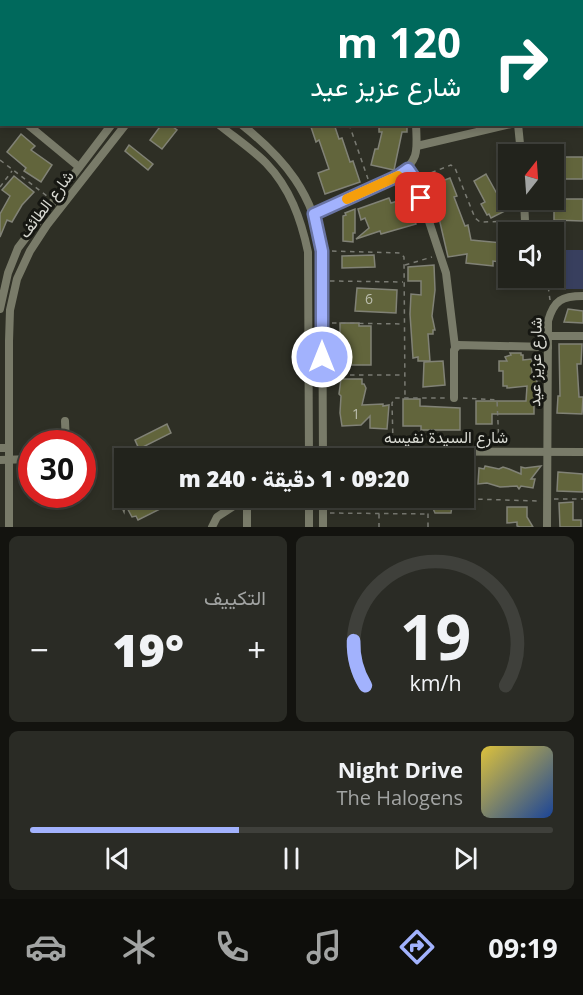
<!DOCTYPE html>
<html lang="ar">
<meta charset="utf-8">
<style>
body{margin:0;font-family:"Open Sans",Vazirmatn,sans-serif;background:#2a2b25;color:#f1f3f6;direction:rtl;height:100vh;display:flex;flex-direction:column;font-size:22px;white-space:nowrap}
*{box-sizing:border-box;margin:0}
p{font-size:20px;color:#a2a4a3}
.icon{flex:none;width:33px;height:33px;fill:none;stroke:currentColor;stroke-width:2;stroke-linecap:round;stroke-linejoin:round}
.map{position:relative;height:527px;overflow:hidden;direction:ltr}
.side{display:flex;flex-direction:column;gap:9px;padding:9px;background:#13130f;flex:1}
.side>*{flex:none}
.top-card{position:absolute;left:0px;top:0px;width:584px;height:126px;box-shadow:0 3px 9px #0003,0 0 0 2px #3f403b;direction:rtl;background:#00695c;color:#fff;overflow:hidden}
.needle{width:39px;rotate:17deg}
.buttons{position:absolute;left:498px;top:144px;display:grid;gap:12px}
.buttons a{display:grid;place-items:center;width:66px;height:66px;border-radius:0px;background:#22231c;box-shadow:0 3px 9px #0003,0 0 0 2px #3f403b;font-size:30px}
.speed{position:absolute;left:18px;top:430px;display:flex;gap:12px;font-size:30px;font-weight:700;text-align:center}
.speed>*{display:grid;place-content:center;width:78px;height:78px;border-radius:50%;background:#22231c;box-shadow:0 3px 9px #0003,0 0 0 2px #3f403b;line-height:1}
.speed .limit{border:9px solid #d22;background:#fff;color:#111}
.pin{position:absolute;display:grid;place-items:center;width:51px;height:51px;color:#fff;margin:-26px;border-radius:12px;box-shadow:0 3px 9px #0006}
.me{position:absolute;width:66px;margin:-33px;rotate:0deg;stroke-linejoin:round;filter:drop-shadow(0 0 4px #0008)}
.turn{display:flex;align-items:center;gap:21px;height:126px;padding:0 24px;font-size:27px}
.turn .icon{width:78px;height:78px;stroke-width:2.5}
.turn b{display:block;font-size:42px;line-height:51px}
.big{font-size:45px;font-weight:800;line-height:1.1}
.side .widget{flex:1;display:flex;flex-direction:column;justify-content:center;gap:9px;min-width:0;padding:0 21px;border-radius:9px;background:#2a2b25}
.side .dial{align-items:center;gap:0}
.dial svg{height:156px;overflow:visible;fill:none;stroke:#3f403b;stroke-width:7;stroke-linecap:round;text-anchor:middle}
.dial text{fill:#f1f3f6;stroke:none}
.song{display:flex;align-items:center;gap:18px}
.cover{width:72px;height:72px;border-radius:9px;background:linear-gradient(135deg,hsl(50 70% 55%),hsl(220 70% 35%))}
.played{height:6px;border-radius:3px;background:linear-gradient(90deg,#a2b2fd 40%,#3f403b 40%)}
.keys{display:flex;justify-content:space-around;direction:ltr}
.heat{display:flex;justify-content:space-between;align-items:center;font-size:33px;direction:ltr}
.side .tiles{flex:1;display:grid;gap:9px;grid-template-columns:1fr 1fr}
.widget:last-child{grid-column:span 2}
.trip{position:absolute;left:114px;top:448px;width:360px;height:60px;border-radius:0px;background:#22231c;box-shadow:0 3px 9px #0003,0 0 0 2px #3f403b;font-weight:800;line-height:60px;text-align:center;direction:rtl}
.tab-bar{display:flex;height:96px;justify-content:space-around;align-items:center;background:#0e0e0b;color:#a2a4a3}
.tab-bar .icon{width:42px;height:42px}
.tab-bar .on{color:#a2b2fd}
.tab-bar b{font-size:27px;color:#f1f3f6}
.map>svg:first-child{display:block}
</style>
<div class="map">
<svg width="583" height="527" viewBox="0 0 583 527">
<rect width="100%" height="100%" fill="#2e2f25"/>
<polygon fill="#383f5e" points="565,250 583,250 583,289 566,289"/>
<g fill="#62653c" stroke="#818276" stroke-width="1.5">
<polygon points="162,124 169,124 177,130 162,149 150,140"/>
<polygon points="310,124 334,124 339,139 342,138 350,162 353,161 360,182 325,194 318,173 329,169 319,140 316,142"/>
<polygon points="379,124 407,124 407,132 402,132 394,170 371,165 375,149 378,149 382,132 379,132"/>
<polygon points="21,134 35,146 31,150 52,165 41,182 24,171 26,168 7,152"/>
<polygon points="129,145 153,164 148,170 125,151"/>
<rect x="555" y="157" width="28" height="22"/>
<polygon points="486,174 496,192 499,190 509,209 491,218 489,214 487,215 481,204 485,202 474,181"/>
<polygon points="14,176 34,192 22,205 12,222 7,220 0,237 0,214 10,196 2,190"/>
<polygon points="450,178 457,196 454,197 465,226 468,225 471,240 502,243 502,241 508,242 508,263 493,261 493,266 466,263 467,254 448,257 439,218 436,219 426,187"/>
<polygon points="389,198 391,203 408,198 416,224 381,234 380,231 356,239 369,228 365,218 361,220 358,209"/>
<polygon points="554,199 583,199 583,221 554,220"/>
<polygon points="355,209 355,233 353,233 353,242 343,241 343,216 346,215 345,213"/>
<polygon points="374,255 375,267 342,268 342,256"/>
<polygon points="434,265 435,290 432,316 435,330 433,330 433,334 428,334 430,361 418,361 418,357 413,358 410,314 411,294 421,295 421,281 408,281 408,267"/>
<polygon points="357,288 397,290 396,313 355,311"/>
<polygon points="568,309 583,311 583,323 564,322"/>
<polygon points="340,323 359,323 359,326 371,326 371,365 346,365 346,343 340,343"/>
<polygon points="559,344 582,344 581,364 577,364 579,397 583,397 582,414 557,413 558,396 560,396"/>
<polygon points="510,353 521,353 521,355 523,355 523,360 532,359 532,378 536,378 537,382 537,391 534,390 534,414 492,414 492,424 476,424 476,401 526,401 527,386 507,388 507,386 503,386 503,371 499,371 499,361 507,361 505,357 511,355"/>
<polygon points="443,361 445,385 423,387 424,362"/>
<polygon points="341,379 362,379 362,384 364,384 366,388 362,405 383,404 383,406 389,405 387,429 370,428 370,416 361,425 342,426 340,413 341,396 339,394"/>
<polygon points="403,399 420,399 420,406 460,408 460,430 421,430 421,426 403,426"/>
<polygon points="167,424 171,433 139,449 135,440"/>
<polygon points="485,466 499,469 503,467 509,469 521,474 521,467 525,468 541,466 531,479 535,479 533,488 521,486 519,489 517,486 500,487 487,483 478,484 479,468 484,469"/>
<polygon points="558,472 583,474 583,492 557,491"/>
<polygon points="124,474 124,498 165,498 168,505 138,520 136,516 132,517 125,504 124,512 117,496 122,493 115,479"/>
<polygon points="437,498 449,498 449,505 452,506 451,513 435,513 432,506"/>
<polygon points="573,502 573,520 581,520 581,527 560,527 559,503"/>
<polygon points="507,507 527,507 527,517 533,527 520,527 517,526 517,522 507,523"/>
</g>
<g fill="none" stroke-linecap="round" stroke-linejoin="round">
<g stroke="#7a7b73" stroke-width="1.5" stroke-dasharray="4.5 4.5" stroke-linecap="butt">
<polyline points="0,114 2,114"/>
<polyline points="349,124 368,179"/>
<polyline points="0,160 47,196"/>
<polyline points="423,176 451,165 455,168 475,218 480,222 517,221"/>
<polyline points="0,187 12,171"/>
<polyline points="534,222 540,226 541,232"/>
<polyline points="332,251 400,253 404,257 405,397"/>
<polyline points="405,265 432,257"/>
<polyline points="547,278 550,300"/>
<polyline points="330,281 403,282"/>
<polyline points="332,323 404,324"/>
<polyline points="332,375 405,375"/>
<polyline points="463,398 497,400 499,445"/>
<polyline points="393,442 392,403 395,398 446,398"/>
<polyline points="471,460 470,494 473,499 538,501"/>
<polyline points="554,499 583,499"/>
<polyline points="330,513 428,514"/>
<polyline points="379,514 379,527"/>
<polyline points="428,527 428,498"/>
</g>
<g stroke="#797b69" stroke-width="8">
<polyline points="70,0 71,2"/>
<polyline points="89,0 91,2"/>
<polyline points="284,0 284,2"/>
<polyline points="347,0 347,2"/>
<polyline points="522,1 526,2"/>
<polyline points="461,2 461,0"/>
<polyline points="582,4 583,4"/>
<polyline points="582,41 583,41"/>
<polyline points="0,102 2,103"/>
<polyline points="27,124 79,167"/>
<polyline points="130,124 146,124"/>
<path d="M 218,124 C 234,137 252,149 266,163 C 290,188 301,219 308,252 L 309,459"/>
<path d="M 241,124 C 285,159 314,194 322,251 L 323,459"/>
<polyline points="518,124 521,154"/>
<polyline points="417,146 511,124"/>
<polyline points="407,169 415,179 446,273 455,347"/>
<polyline points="524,200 525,221"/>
<path d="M 314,214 L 398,176 C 420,159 417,150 416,124"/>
<polyline points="0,309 8,273 18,248 112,124"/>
<polyline points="548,336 583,336"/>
<polyline points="454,398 454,350 458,345 548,347"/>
<polyline points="65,421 66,444"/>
<polyline points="0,448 9,448"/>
<polyline points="293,459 309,451 583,452"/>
<polyline points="0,460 32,459"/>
<polyline points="309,498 309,527"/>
<polyline points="323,498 323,527"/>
<polyline points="9,527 9,341 10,310 17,279 30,251 47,225 126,124"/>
<polyline points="212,527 217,517 246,498"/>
<polyline points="247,527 247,498"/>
<path d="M 547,527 L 548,321 C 554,300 562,296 583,296"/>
</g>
</g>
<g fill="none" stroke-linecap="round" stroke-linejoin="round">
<defs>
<polyline id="route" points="322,357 322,251 314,214 398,176 408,169 415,179 421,198"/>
</defs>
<use href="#route" stroke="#6974a4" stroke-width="15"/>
<use href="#route" stroke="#a2b2fd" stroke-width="10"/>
<polyline stroke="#f59e0b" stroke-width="10" points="347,199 398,176"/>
</g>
<g text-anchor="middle" stroke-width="6" stroke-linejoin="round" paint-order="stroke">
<g font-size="14" fill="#bbbdad">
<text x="369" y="304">6</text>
<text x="356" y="419">1</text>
</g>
<g font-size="16" fill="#d9dad3" stroke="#161712">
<text transform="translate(46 204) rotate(-53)" y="6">شارع الطائف</text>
<text transform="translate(535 362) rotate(-89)" y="6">شارع عزيز عيد</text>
<text x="446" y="443">شارع السيدة نفيسه</text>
</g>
</g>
</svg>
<div class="buttons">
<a><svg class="needle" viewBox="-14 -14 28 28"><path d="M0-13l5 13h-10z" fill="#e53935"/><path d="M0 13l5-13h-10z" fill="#a2a4a3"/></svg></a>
<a><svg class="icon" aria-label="sound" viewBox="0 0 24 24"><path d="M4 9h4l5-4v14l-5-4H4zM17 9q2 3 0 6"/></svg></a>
</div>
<div class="speed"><div class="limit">30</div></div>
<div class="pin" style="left:421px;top:198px;background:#d93025"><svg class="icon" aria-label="arrive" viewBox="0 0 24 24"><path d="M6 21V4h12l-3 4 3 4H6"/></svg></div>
<svg class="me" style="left:322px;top:357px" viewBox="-20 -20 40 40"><circle r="17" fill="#a2b2fd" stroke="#fff" stroke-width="3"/><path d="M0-11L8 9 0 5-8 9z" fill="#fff"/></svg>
<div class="trip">09:20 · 1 دقيقة · 240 m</div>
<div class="top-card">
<div class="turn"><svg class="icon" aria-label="right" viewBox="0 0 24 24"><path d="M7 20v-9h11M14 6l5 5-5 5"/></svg><div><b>120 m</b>شارع عزيز عيد</div></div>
</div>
</div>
<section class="side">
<div class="tiles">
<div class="widget dial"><svg viewBox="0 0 100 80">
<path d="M14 69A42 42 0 1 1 86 69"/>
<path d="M14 69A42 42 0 0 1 8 46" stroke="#a2b2fd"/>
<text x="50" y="56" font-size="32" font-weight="700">19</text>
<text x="50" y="72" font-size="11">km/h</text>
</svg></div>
<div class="widget"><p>التكييف</p>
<div class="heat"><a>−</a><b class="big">19°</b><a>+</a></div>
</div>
<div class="widget">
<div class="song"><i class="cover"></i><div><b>Night Drive</b><p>The Halogens</p></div></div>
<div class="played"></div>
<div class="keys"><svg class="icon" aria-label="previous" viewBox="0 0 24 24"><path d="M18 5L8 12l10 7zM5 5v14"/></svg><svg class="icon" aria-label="pause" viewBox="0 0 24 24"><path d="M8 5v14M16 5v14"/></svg><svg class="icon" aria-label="next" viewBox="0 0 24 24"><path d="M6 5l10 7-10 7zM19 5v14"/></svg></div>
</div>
</div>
</section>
<nav class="tab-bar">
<b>09:19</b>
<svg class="icon on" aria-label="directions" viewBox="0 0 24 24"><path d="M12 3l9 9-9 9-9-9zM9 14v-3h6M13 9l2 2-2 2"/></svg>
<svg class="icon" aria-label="music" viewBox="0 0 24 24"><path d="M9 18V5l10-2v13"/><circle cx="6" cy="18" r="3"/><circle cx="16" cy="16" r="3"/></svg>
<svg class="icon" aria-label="phone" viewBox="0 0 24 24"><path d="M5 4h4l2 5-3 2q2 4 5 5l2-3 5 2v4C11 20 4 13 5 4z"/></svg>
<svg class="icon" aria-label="climate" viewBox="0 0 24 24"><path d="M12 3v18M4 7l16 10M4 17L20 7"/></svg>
<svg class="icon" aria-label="car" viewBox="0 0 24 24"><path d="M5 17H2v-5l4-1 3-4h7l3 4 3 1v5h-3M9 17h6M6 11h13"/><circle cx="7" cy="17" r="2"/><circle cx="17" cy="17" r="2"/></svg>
</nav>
